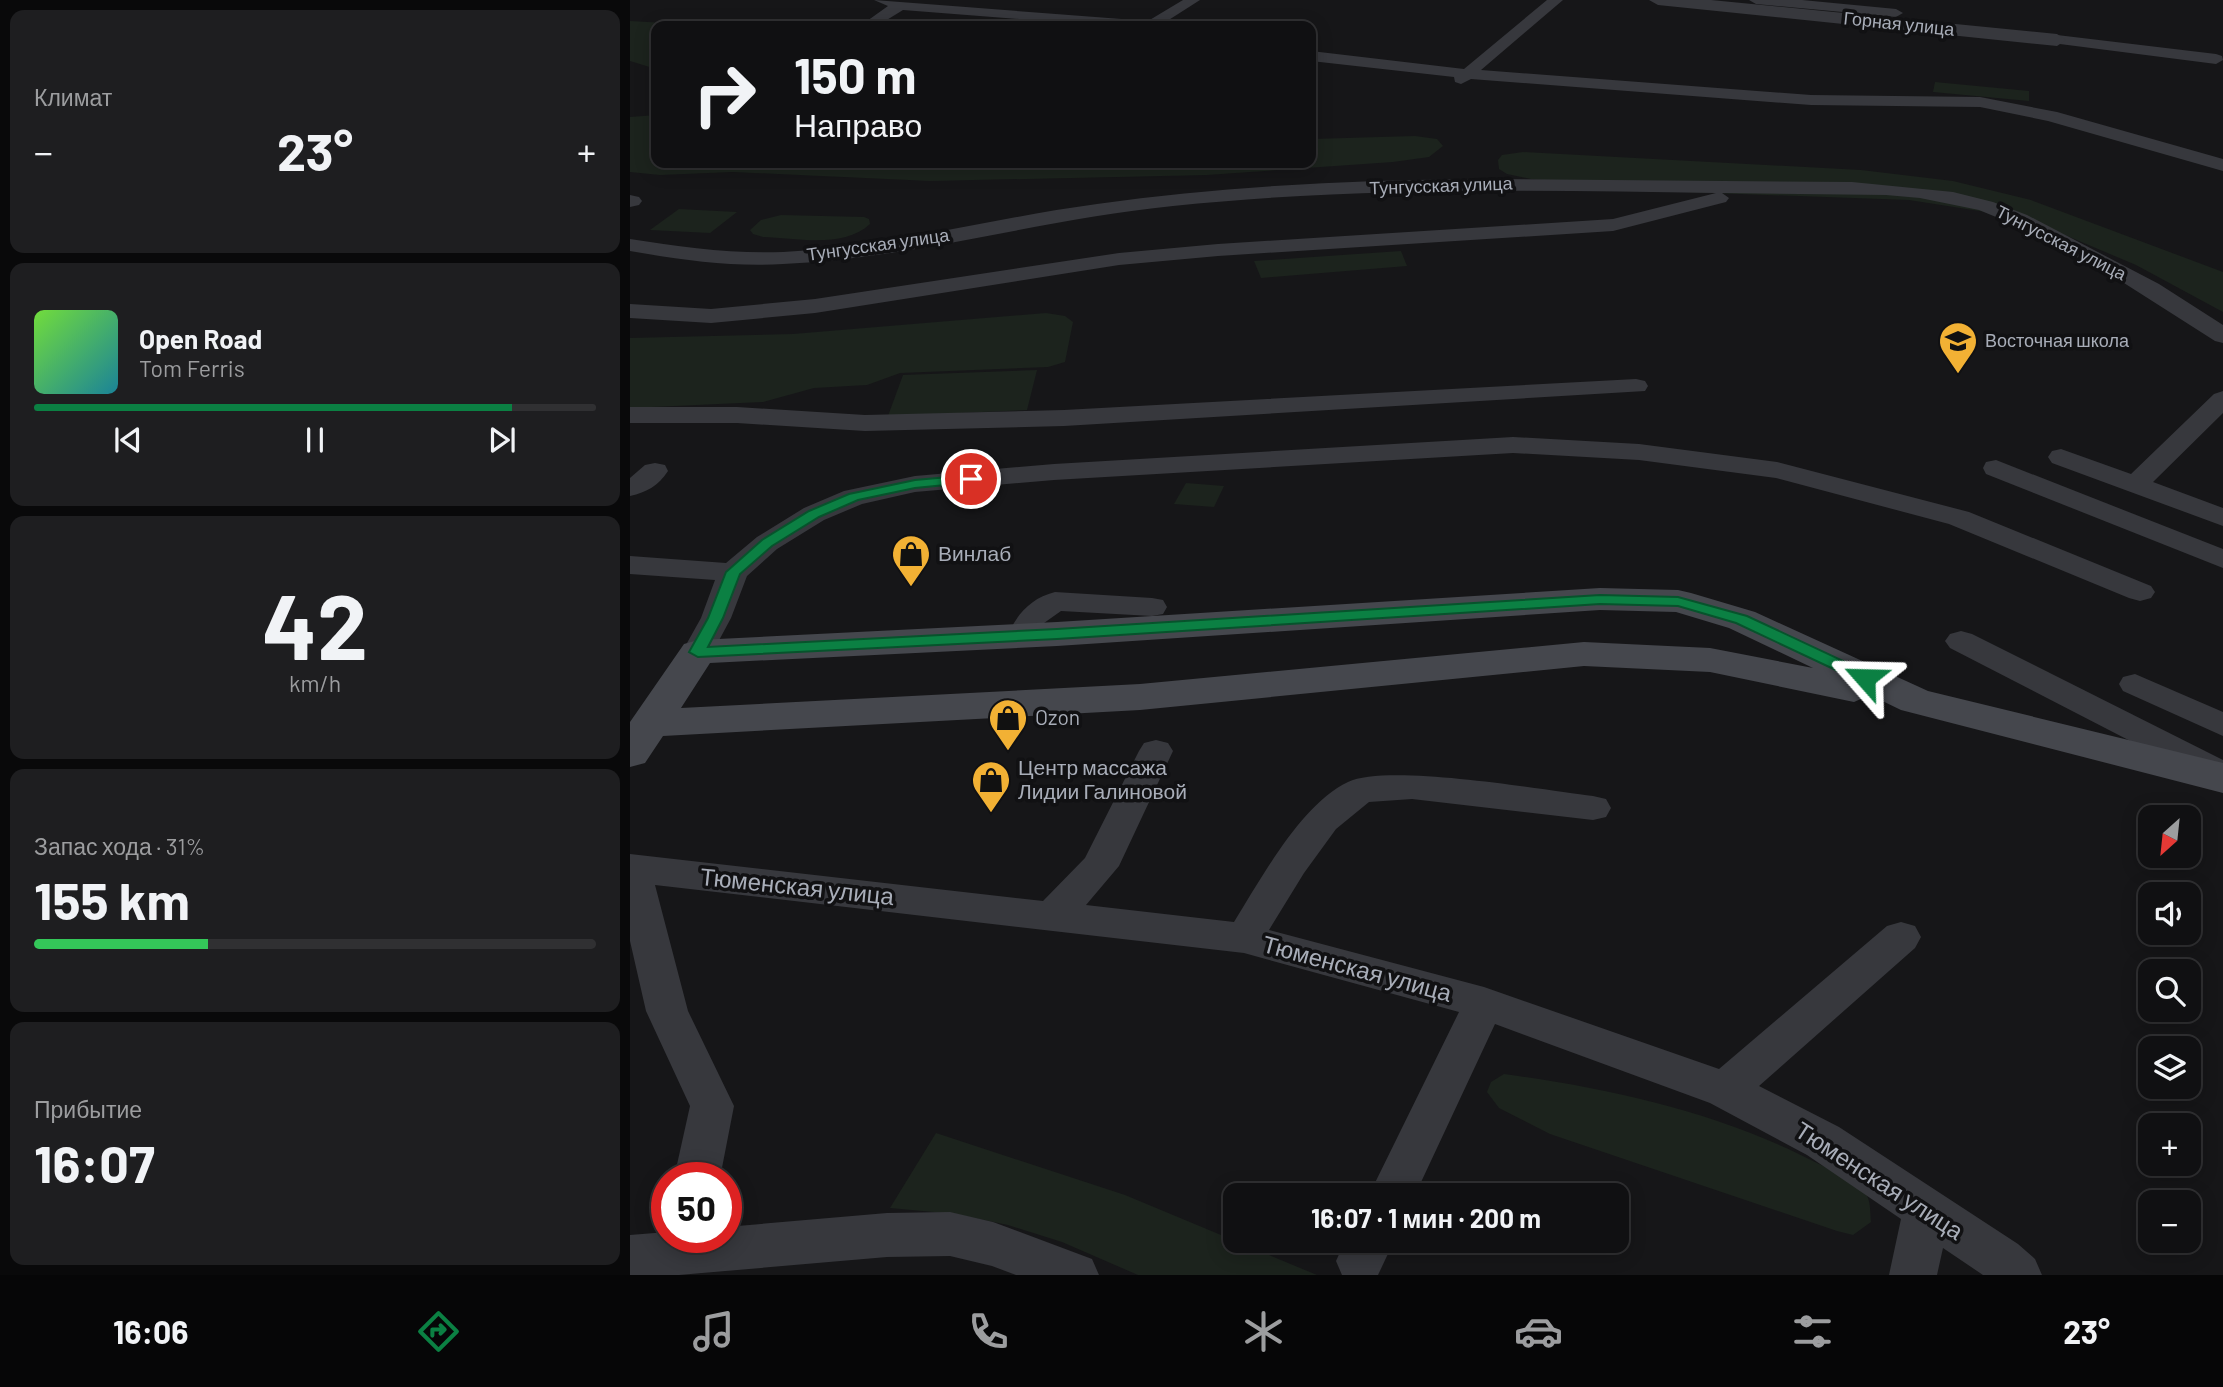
<!DOCTYPE html>
<html lang="ru">
<meta charset="utf-8">
<style>
body{margin:0;font-family:Barlow,sans-serif;background:#1e1e20;color:#f1f3f6;height:100vh;display:flex;flex-direction:column;font-size:26px;white-space:nowrap}
*{box-sizing:border-box;margin:0}
p{font-size:23px;color:#9c9d9f}
.icon{flex:none;width:38px;height:38px;fill:none;stroke:currentColor;stroke-width:2;stroke-linecap:round;stroke-linejoin:round}
.map{position:relative;flex:1;overflow:hidden}
.side{display:flex;flex-direction:column;gap:10px;padding:10px;background:#09090a;width:630px}
.side>*{flex:none}
.banner{position:absolute;left:21px;top:21px;width:665px;height:147px;border-radius:14px;box-shadow:0 4px 18px #0003,0 0 0 2px #303032;background:#101012;color:#f1f3f6;overflow:hidden}
.needle{width:46px;rotate:207deg}
.tools{position:absolute;left:1508px;top:805px;display:grid;gap:14px}
.tools a{display:grid;place-items:center;width:63px;height:63px;border-radius:14px;background:#101012;box-shadow:0 4px 18px #0003,0 0 0 2px #303032;font-size:35px}
.speed{position:absolute;left:21px;top:1162px;display:flex;gap:14px;font-size:35px;font-weight:700;text-align:center}
.speed>*{display:grid;place-content:center;width:91px;height:91px;border-radius:50%;background:#101012;box-shadow:0 4px 18px #0003,0 0 0 2px #303032;line-height:1}
.speed .limit{border:10px solid #d22;background:#fff;color:#111}
.pin{position:absolute;display:grid;place-items:center;width:60px;height:60px;color:#fff;margin:-30px;border:4px solid #fff;border-radius:50%;box-shadow:0 2px 7px #0007}
.me{position:absolute;width:77px;margin:-38px;rotate:295deg;stroke-linejoin:round;filter:drop-shadow(0 0 5px #0008)}
.turn{display:flex;align-items:center;gap:24px;height:147px;padding:0 28px;font-size:32px}
.turn .icon{width:91px;height:91px;stroke-width:2.5}
.turn b{display:block;font-size:49px;line-height:60px}
.big{font-size:52px;font-weight:700;line-height:1.1}
.side .tile{flex:1;display:flex;flex-direction:column;justify-content:center;gap:10px;min-width:0;padding:0 24px;border-radius:14px;background:#1e1e20}
.side .dial{align-items:center;gap:0}
.dial b{font-size:91px;line-height:1}
.song{display:flex;align-items:center;gap:21px}
.cover{width:84px;height:84px;border-radius:10px;background:linear-gradient(135deg,hsl(100 70% 55%),hsl(190 70% 35%))}
.played{height:7px;border-radius:4px;background:linear-gradient(90deg,#0b8043 85%,#303032 85%)}
.keys{display:flex;justify-content:space-around;direction:ltr}
.heat{display:flex;justify-content:space-between;align-items:center;font-size:38px;direction:ltr}
.charge{height:10px;border-radius:5px;background:linear-gradient(90deg,#34c759 31%,#303032 0)}
.trip{position:absolute;left:593px;top:1183px;width:406px;height:70px;border-radius:14px;background:#101012;box-shadow:0 4px 18px #0003,0 0 0 2px #303032;font-weight:700;line-height:70px;text-align:center}
.menu{display:flex;height:112px;justify-content:space-around;align-items:center;background:#060607;color:#9c9d9f}
.menu .icon{width:49px;height:49px}
.menu .active{color:#0b8043}
.menu b{font-size:32px;color:#f1f3f6}
main{display:flex;flex:1;min-height:0}
.map>svg:first-child{display:block}
</style>
<main>
<section class="side">
<div class="tile"><p>Климат</p>
<div class="heat"><a>−</a><b class="big">23°</b><a>+</a></div>
</div>
<div class="tile">
<div class="song"><i class="cover"></i><div><b>Open Road</b><p>Tom Ferris</p></div></div>
<div class="played"></div>
<div class="keys"><svg class="icon" aria-label="previous" viewBox="0 0 24 24"><path d="M18 5L8 12l10 7zM5 5v14"/></svg><svg class="icon" aria-label="pause" viewBox="0 0 24 24"><path d="M8 5v14M16 5v14"/></svg><svg class="icon" aria-label="next" viewBox="0 0 24 24"><path d="M6 5l10 7-10 7zM19 5v14"/></svg></div>
</div>
<div class="tile dial"><b>42</b><p>km/h</p></div>
<div class="tile"><p>Запас хода · 31%</p><b class="big">155 km</b><div class="charge"></div></div>
<div class="tile"><p>Прибытие</p><b class="big">16:07</b></div>
</section>
<div class="map">
<svg width="1593" height="1275" viewBox="0 0 1593 1275">
<rect width="100%" height="100%" fill="#161618"/>
<g fill="#1c231d">
<polygon points="0,21 88,26 26,26 26,69 0,61"/>
<polygon points="1305,82 1399,91 1399,101 1303,92"/>
<polygon points="26,115 26,163 681,163 681,139 785,136 807,139 813,146 799,157 763,162 577,175 300,181 103,172 30,175 0,172 0,117"/>
<polygon points="893,152 1231,170 1323,181 1401,200 1593,272 1593,312 1506,265 1416,227 1356,212 1279,200 1026,191 901,179 877,174 869,169 868,160 872,155"/>
<polygon points="49,209 107,212 80,233 20,230"/>
<path d="M 151,215 L 234,217 L 239,219 L 240,224 C 213,249 167,238 133,237 L 123,234 L 120,230 L 131,220 Z"/>
<polygon points="771,251 777,266 631,278 624,261"/>
<polygon points="416,313 435,316 443,322 435,362 418,367 270,373 237,385 184,388 133,402 0,408 0,338 163,334"/>
<polygon points="407,370 397,410 258,416 273,375"/>
<polygon points="556,483 594,486 584,507 544,504"/>
<path d="M 874,1074 C 983,1089 1091,1113 1189,1164 C 1206,1172 1227,1179 1237,1196 C 1241,1203 1240,1215 1241,1222 L 1223,1235 L 1207,1231 L 920,1134 L 869,1108 L 857,1092 L 861,1082 Z"/>
<polygon points="306,1133 495,1195 687,1275 508,1275 432,1242 378,1225 325,1214 260,1208"/>
</g>
<g fill="none" stroke-linecap="round" stroke-linejoin="round">
<g fill="#37383d" fill-rule="evenodd">
<polygon points="244,0 518,21 553,0 570,0 534,23 536,26 477,26 273,10 247,26 230,26 258,6"/>
<polygon points="917,0 933,0 851,70 1181,95 1350,97 1427,112 1593,159 1593,171 1418,121 1350,107 1181,105 841,79 831,84 825,82 824,77 681,61 681,51 834,69"/>
<polygon points="1119,0 1172,0 1266,9 1273,13 1266,17 1126,4"/>
<polygon points="1427,35 1586,54 1592,56 1593,60 1586,64 1422,43 1419,40"/>
<path d="M 852,179 L 1222,182 L 1323,192 L 1363,202 L 1397,215 L 1529,284 L 1593,325 L 1593,343 L 1585,341 L 1494,283 L 1383,224 L 1349,210 L 1290,198 L 1256,195 L 1092,193 L 1099,198 L 1096,202 L 983,231 L 588,256 L 489,265 L 185,313 L 81,323 L 0,318 L 0,304 L 81,309 L 185,299 L 489,253 L 588,244 L 983,219 L 1086,193 C 905,190 724,187 543,206 C 412,219 285,258 153,264 C 101,267 51,260 0,251 L 0,239 C 51,247 101,254 153,252 C 259,247 362,218 467,204 C 595,186 723,180 852,179 Z"/>
<polygon points="0,195 9,197 12,201 9,205 0,207"/>
<polygon points="1006,379 1015,381 1018,386 1015,391 434,426 235,431 107,423 0,423 0,407 107,407 235,415 434,410"/>
<polygon points="1593,391 1593,413 1523,482 1593,508 1593,526 1422,463 1418,457 1422,451 1431,449 1501,474 1584,394"/>
<polygon points="883,437 1009,444 1147,462 1339,512 1521,586 1525,592 1521,598 1510,601 1499,598 1319,524 1146,478 1009,460 883,453 424,480 285,492 232,504 194,520 147,549 117,576 101,618 79,659 68,662 57,659 52,652 71,618 85,580 0,574 0,556 96,563 127,537 174,508 214,491 285,476 424,464"/>
<polygon points="1366,460 1593,549 1593,568 1356,474 1353,468 1356,462"/>
<path d="M 25,463 L 35,465 L 38,471 C 28,486 17,492 0,496 L 0,478 L 15,465 Z"/>
<path d="M 425,592 L 522,598 L 533,600 L 537,607 L 533,614 L 522,616 L 431,611 L 414,623 L 404,643 L 393,645 L 382,643 L 377,636 C 387,614 401,598 425,592 Z"/>
<polygon points="1331,631 1342,634 1593,760 1593,781 1586,783 1574,779 1320,648 1315,641 1320,634"/>
<polygon points="1505,674 1593,712 1593,736 1493,691 1489,684 1493,677"/>
<path d="M 526,740 L 538,743 L 543,751 L 489,866 L 456,905 L 604,922 C 631,879 671,804 718,782 C 759,763 912,790 963,796 L 976,799 L 981,808 L 976,817 L 963,820 L 782,799 L 739,802 L 706,829 L 674,873 L 639,930 L 854,987 L 1089,1069 L 1257,926 L 1271,922 L 1285,926 L 1291,937 L 1285,948 L 1129,1086 L 1209,1127 L 1388,1244 L 1405,1259 L 1412,1275 L 1353,1275 L 1313,1248 L 1307,1275 L 1259,1275 L 1271,1219 L 1177,1155 L 1080,1103 L 865,1024 L 785,1195 L 739,1195 L 829,1012 L 614,953 L 25,885 L 58,1011 L 104,1106 L 90,1178 L 44,1178 L 60,1106 L 16,1011 L 0,941 L 0,854 L 413,901 L 455,858 L 509,751 L 514,743 Z"/>
<polygon points="320,1212 363,1222 462,1259 469,1275 386,1275 362,1266 320,1256 257,1257 49,1275 0,1275 0,1235 37,1232 37,1237 96,1237 96,1227 257,1213"/>
<polygon points="715,1241 764,1241 748,1275 712,1275 706,1261"/>
</g>
<polygon fill="#37383d" fill-rule="evenodd" points="1019,0 1081,0 1427,34 1436,40 1427,46 1028,5"/>
<path fill="#45474d" fill-rule="evenodd" d="M 970,588 L 1048,590 L 1061,593 L 1125,612 L 1298,691 L 1593,763 L 1593,793 L 1271,710 L 1240,695 L 1224,702 L 1080,672 L 954,666 L 510,710 L 33,736 L 15,763 L 0,767 L 0,722 L 54,644 L 68,640 L 427,622 ZM 970,610 L 1046,612 L 1099,628 L 1183,668 L 1080,648 L 954,642 L 510,684 L 51,708 L 80,663 L 427,646 Z"/>
</g>
<polygon fill="#0b8043" stroke="#07532c" stroke-width="2" points="341,475 348,479 346,482 285,488 228,500 189,517 142,546 110,574 93,618 78,647 427,629 970,595 1048,597 1117,616 1241,674 1244,678 1235,683 1229,681 1106,623 1048,606 970,604 427,639 68,657 59,652 78,618 96,572 132,540 179,511 219,494 285,480"/>
<defs>
<symbol id="school-pin" viewBox="-11 -11 22 30"><path d="M0 17L-7.5 6A9.5 9.5 0 1 1 7.5 6Z" fill="#f2b134" stroke="#111113"/><path d="M0-5L7-2L0 1L-7-2ZM-4 1L0 2.5L4 1V4Q0 6-4 4Z" fill="#111"/></symbol>
<symbol id="shop-pin" viewBox="-11 -11 22 30"><path d="M0 17L-7.5 6A9.5 9.5 0 1 1 7.5 6Z" fill="#f2b134" stroke="#111113"/><path d="M-5-2.5h2.3a2.7 3.5 0 0 1 5.4 0H5L5.5 6h-11ZM-1.5-2.5h3a1.5 2.3 0 0 0-3 0Z" fill="#111"/></symbol>
</defs>
<g fill-rule="evenodd">
<use href="#school-pin" x="1306" y="319" width="44" height="60"/>
<use href="#shop-pin" x="259" y="532" width="44" height="60"/>
<use href="#shop-pin" x="356" y="696" width="44" height="60"/>
<use href="#shop-pin" x="339" y="758" width="44" height="60"/>
</g>
<g text-anchor="middle" stroke-width="7" stroke-linejoin="round" paint-order="stroke">
<g font-size="18" fill="#a8adb8" stroke="#111113">
<text transform="translate(1269 24) rotate(6)" y="6">Горная улица</text>
<text transform="translate(811 186) rotate(-2)" y="6">Тунгусская улица</text>
<text transform="translate(1431 243) rotate(27)" y="6">Тунгусская улица</text>
<text transform="translate(248 245) rotate(-8)" y="6">Тунгусская улица</text>
</g>
<g font-size="18" fill="#a8adb8" stroke="#111113" text-anchor="start">
<text x="1355" y="347">Восточная школа</text>
</g>
<g font-size="21" fill="#a8adb8" stroke="#111113" text-anchor="start">
<text x="308" y="561">Винлаб</text>
<text x="405" y="725">Ozon</text>
<text x="388" y="775">Центр массажа<tspan x="388" dy="24">Лидии Галиновой</tspan></text>
</g>
<g font-size="24" fill="#a8adb8" stroke="#111113">
<text transform="translate(167 887) rotate(6)" y="8">Тюменская улица</text>
<text transform="translate(727 969) rotate(15)" y="8">Тюменская улица</text>
<text transform="translate(1249 1181) rotate(33)" y="8">Тюменская улица</text>
</g>
</g>
</svg>
<div class="tools">
<a><svg class="needle" viewBox="-14 -14 28 28"><path d="M0-13l5 13h-10z" fill="#e53935"/><path d="M0 13l5-13h-10z" fill="#9c9d9f"/></svg></a>
<a><svg class="icon" aria-label="sound" viewBox="0 0 24 24"><path d="M4 9h4l5-4v14l-5-4H4zM17 9q2 3 0 6"/></svg></a>
<a><svg class="icon" aria-label="search" viewBox="0 0 24 24"><circle cx="10" cy="10" r="6"/><path d="M15 15l6 6"/></svg></a>
<a><svg class="icon" aria-label="layers" viewBox="0 0 24 24"><path d="M12 4l9 5-9 5-9-5zM3 14l9 5 9-5"/></svg></a>
<a>+</a>
<a>−</a>
</div>
<div class="speed"><div class="limit">50</div></div>
<div class="pin" style="left:341px;top:479px;background:#d93025"><svg class="icon" aria-label="arrive" viewBox="0 0 24 24"><path d="M6 21V4h12l-3 4 3 4H6"/></svg></div>
<svg class="me" style="left:1235px;top:678px" viewBox="-20 -20 40 40"><path d="M0-17L14 15 0 8-14 15z" fill="#0b8043" stroke="#fff" stroke-width="4"/></svg>
<div class="trip">16:07 · 1 мин · 200 m</div>
<div class="banner">
<div class="turn"><svg class="icon" aria-label="right" viewBox="0 0 24 24"><path d="M7 20v-9h11M14 6l5 5-5 5"/></svg><div><b>150 m</b>Направо</div></div>
</div>
</div>
</main>
<nav class="menu">
<b>16:06</b>
<svg class="icon active" aria-label="directions" viewBox="0 0 24 24"><path d="M12 3l9 9-9 9-9-9zM9 14v-3h6M13 9l2 2-2 2"/></svg>
<svg class="icon" aria-label="music" viewBox="0 0 24 24"><path d="M9 18V5l10-2v13"/><circle cx="6" cy="18" r="3"/><circle cx="16" cy="16" r="3"/></svg>
<svg class="icon" aria-label="phone" viewBox="0 0 24 24"><path d="M5 4h4l2 5-3 2q2 4 5 5l2-3 5 2v4C11 20 4 13 5 4z"/></svg>
<svg class="icon" aria-label="climate" viewBox="0 0 24 24"><path d="M12 3v18M4 7l16 10M4 17L20 7"/></svg>
<svg class="icon" aria-label="car" viewBox="0 0 24 24"><path d="M5 17H2v-5l4-1 3-4h7l3 4 3 1v5h-3M9 17h6M6 11h13"/><circle cx="7" cy="17" r="2"/><circle cx="17" cy="17" r="2"/></svg>
<svg class="icon" aria-label="filters" viewBox="0 0 24 24"><path d="M4 7h16M4 17h16"/><circle cx="9" cy="7" r="2"/><circle cx="15" cy="17" r="2"/></svg>
<b>23°</b>
</nav>
